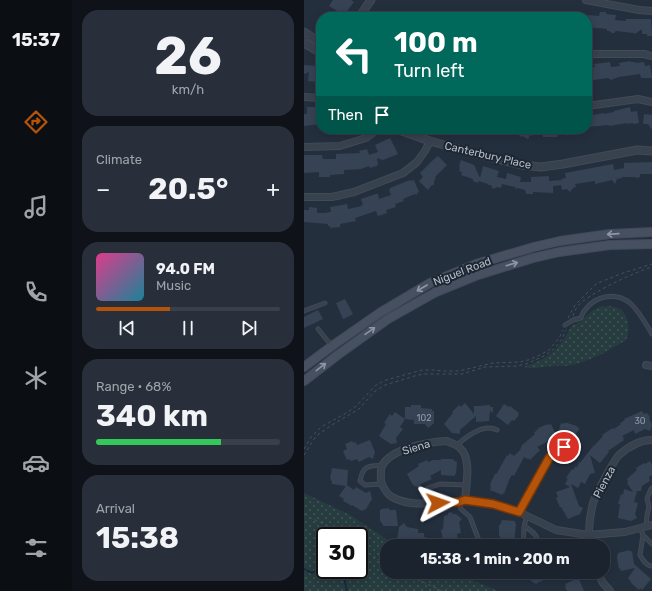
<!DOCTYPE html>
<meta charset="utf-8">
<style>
body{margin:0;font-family:Rubik,sans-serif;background:#282f3a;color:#f1f3f6;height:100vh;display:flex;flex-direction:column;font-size:15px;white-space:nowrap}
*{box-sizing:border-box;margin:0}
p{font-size:13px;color:#a0a4aa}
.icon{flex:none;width:22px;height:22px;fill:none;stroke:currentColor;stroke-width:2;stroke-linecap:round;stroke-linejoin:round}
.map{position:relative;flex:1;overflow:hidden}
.drawer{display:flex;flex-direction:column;gap:10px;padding:10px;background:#0f1319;width:232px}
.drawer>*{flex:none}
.banner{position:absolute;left:12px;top:12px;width:276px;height:122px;border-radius:16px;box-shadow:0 2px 10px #0003,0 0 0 1px #39404a;background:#00695c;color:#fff;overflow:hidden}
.speed{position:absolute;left:12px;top:527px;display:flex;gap:8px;font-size:20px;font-weight:700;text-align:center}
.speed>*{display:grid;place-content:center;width:52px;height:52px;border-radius:50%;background:#1b232e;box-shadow:0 2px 10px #0003,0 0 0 1px #39404a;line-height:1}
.speed .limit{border:2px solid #111;border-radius:6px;background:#fff;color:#111}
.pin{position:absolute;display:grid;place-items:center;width:34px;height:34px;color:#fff;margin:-17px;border:2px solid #fff;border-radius:50%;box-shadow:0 1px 4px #0007}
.me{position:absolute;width:44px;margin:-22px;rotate:86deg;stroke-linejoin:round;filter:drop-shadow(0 0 3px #0008)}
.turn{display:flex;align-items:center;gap:14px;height:84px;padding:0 12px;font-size:18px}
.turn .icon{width:52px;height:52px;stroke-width:2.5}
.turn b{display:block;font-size:28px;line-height:34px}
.then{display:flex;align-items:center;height:38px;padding:0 12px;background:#0003;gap:8px;font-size:15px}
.big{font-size:30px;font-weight:700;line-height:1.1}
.drawer .widget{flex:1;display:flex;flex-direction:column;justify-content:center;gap:6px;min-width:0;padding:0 14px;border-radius:16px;background:#282f3a}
.drawer .dial{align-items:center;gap:0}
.dial b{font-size:52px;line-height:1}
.song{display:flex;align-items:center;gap:12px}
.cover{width:48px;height:48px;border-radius:6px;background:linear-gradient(135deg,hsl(330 70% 55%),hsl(190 70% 35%))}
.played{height:4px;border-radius:2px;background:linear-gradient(90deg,#b45309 40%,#39404a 40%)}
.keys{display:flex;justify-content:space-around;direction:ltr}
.heat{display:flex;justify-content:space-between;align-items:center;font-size:22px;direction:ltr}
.charge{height:6px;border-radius:3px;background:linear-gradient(90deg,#34c759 68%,#39404a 0)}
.trip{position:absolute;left:76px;top:539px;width:230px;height:40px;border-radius:16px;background:#1b232e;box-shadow:0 2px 10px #0003,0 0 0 1px #39404a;font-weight:700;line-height:40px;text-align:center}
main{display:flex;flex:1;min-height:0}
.dock{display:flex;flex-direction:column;width:72px;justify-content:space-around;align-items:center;background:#0b0e12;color:#a0a4aa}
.dock .icon{width:28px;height:28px}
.dock .current{color:#b45309}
.dock b{font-size:18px;color:#f1f3f6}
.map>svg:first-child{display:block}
</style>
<main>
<nav class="dock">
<b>15:37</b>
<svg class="icon current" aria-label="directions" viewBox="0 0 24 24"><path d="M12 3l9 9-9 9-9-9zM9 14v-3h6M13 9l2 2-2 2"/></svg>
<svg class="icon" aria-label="music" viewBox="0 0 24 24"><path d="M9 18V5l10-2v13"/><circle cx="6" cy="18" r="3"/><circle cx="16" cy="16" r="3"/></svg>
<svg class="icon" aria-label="phone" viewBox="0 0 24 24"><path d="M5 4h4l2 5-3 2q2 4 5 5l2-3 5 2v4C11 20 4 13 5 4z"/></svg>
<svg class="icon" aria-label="climate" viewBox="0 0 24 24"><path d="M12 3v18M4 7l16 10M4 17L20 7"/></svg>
<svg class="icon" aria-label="car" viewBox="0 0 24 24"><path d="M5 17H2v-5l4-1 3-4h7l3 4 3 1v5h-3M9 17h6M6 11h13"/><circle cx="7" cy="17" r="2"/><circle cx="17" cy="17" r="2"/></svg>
<svg class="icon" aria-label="filters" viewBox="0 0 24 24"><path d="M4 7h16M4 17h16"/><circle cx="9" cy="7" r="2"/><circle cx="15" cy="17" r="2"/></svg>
</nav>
<section class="drawer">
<div class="widget dial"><b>26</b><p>km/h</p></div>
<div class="widget"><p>Climate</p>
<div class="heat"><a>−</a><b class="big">20.5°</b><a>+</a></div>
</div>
<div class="widget">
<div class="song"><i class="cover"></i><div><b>94.0 FM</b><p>Music</p></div></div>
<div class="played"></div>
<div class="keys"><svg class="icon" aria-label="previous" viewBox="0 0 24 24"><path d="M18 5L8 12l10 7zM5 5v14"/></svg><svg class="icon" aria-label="pause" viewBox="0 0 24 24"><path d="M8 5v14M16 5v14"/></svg><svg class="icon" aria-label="next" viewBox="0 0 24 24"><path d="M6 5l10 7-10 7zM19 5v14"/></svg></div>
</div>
<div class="widget"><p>Range · 68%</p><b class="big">340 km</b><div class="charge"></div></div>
<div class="widget"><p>Arrival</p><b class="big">15:38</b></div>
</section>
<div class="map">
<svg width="348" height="591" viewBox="0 0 348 591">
<defs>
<pattern id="green-dots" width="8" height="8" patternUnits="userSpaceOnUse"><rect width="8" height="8" fill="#263c3f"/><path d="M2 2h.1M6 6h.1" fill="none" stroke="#435659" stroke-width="1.8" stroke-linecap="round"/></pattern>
</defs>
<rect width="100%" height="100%" fill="#242f3e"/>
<g fill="url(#green-dots)" fill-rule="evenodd">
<path d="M 305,306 C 308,307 312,307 314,308 C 325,313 327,331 322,340 C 304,351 284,363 262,366 C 258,366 254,365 250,366 C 239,366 229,370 219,367 C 245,359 256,349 268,325 L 276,322 L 288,311 L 294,307 Z"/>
<path d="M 0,493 L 46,515 L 93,546 L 83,546 L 83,572 L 150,572 L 194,591 L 0,591 ZM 21,536 L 55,536 L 55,570 L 21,570 Z"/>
</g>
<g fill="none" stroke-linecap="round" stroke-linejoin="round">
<g stroke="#17263c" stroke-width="1.5">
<polyline points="0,569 8,573 21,563"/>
<polyline points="35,570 40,578 43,591"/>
</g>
</g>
<g fill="#364354">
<polygon points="29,0 47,0 50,2 40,15 25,6"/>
<polygon points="296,12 302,12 302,14 312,15 311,20 322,21 322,19 347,19 348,36 343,36 343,34 338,34 338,29 331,34 330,33 312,31 310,33 308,33 305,31 303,31 303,29 283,27 283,15 295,16"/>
<polygon points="326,61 327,62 330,62 332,63 340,62 341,66 346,65 348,78 337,78 336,74 315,77 307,80 304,78 283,81 283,71 285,71 285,68 291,67 290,64 306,62 307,67 316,66 315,63"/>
<polygon points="0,65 16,66 16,67 17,67 17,77 13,77 13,82 4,81 5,72 0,74"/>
<polygon points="3,107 11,107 11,108 17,108 17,124 0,126 0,114 3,114"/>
<polygon points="326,107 327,112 333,111 335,123 329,124 329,123 323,124 323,123 305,126 305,125 283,127 283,116 300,113 300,114 310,112 310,111"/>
<polygon points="340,114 348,115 348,130 344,124 339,124"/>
<polygon points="216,129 231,129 228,136 226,135 224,139 218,136 217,137 214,134"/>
<polygon points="238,129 270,129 264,136 262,134 254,134 253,137 239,137"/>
<polygon points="86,138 94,154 79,160 73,158 74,165 72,166 66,168 65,166 57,169 40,170 40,174 26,175 26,177 15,177 15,172 0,173 0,155 18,155 19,159 32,159 32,154 56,153 55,151 63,149 65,155 74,152 71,145"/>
<polygon points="134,156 143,165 131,177 132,178 130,181 130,185 128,185 124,190 115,181 119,177 116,173 128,161"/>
<polygon points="157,160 170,165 176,178 179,166 195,171 193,177 202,179 203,173 217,177 216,182 227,182 227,177 245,176 245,181 258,180 257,179 262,178 261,173 309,164 310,170 320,168 320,163 348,162 348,174 336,174 336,177 332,178 331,177 318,177 318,178 313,179 311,184 308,180 291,184 291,181 271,184 272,187 269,188 266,192 263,189 258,190 257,185 249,186 249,193 229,192 229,194 222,194 221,190 214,188 212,189 211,187 198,184 197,188 193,187 189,189 187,185 184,185 184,184 175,181 174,183 169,181 169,179 157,175 158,172 155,171 156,167 155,166"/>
<polygon points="106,180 107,181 110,180 115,192 113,193 113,195 111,194 99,199 100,201 91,204 92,207 82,210 83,213 74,216 72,211 51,218 52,221 36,224 36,227 26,228 26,226 24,226 24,224 0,222 0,210 5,210 5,207 13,208 13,213 20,213 27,212 26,207 43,204 44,209 58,206 57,205 59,205 57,199 72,194 74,194 75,199 87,195 85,190 86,189 86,188"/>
<polygon points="41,299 49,314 40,319 39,319 32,303"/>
<polygon points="14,310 19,319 0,328 0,317"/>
<polygon points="161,403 170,414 170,406 175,406 186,405 186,407 189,407 189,413 186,411 185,421 172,422 172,416 156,430 156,434 148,433 140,424 149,413 148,412 155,405 157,407"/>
<polygon points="200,404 205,407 206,406 215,413 214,414 215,415 210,421 208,420 204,425 192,416"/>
<polygon points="107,405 117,405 117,408 128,409 128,411 130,411 130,423 124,428 121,424 110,424 110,420 101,419 96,427 99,429 92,438 93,443 87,444 75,436 82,424 80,423 86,414 88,416 91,412 101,419 101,407 107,407"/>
<polygon points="338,411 340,414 343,413 346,417 345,418 348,425 346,431 341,429 331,434 330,430 318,436 320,438 319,438 320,440 304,451 305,452 296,463 286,455 291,473 286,474 281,484 277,482 274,488 267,484 275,506 279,508 276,514 264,519 257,507 256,507 252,498 254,497 252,492 266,487 261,484 264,479 262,478 268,469 269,470 271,467 273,467 275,462 276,463 290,445 290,446 299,436 298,435 307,429 310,428 310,429 317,424 316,423 321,420 320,419"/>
<polygon points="257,423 260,424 260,423 263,423 273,426 273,427 275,428 274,432 273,431 272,435 270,435 269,440 261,439 253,437 233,447 236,450 226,460 224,458 223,459 220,457 210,476 208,475 205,480 200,494 199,493 198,495 186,490 187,487 186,487 187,485 186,484 191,474 192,474 193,473 203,455 204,456 206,453 210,456 217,449 216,448 218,447 217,446 231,434 230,432 233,431 232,430 235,429 234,428 244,424 245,425 247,424 253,437"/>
<polygon points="66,440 71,452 69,459 65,457 55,462 53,459 47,461 45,459 43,460 39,451 43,449 41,444 48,441 50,443 52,442 53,445"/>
<polygon points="137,459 148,459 150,460 150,461 153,462 152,474 151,474 151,476 137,475 137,470 126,476 128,479 117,484 115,488 109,485 103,474 115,466 114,464 123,460 124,462 129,460 137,460"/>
<polygon points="346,461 348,465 348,475 345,477 346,481 338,486 337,491 333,491 330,502 334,503 331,514 333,518 327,521 314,518 316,504 314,504 317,494 319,495 320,489 329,492 323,483 324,482 323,479 333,470 332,468 340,463 341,464"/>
<polygon points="28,468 44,470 43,485 50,490 52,487 62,493 66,491 68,499 62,509 58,511 48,505 48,506 39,501 40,499 35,496 42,486 28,484 28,481 27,481 27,479 26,479"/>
<polygon points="85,508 85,510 92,510 94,526 79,526 79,524 78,524 77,521 76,522 76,510 77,510 77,509"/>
<polygon points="148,512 148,514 152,514 158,519 155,522 157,533 153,534 154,542 155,541 165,546 152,546 154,543 141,545 140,540 139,540 137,530 139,529 140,516 144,515 144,513"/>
<polygon points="198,520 211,521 211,523 212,523 210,546 198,546 196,537 195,536 195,525 196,525"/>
<polygon points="100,523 103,527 114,529 114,533 120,533 120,537 122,537 121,546 105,546 106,543 96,542 96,540 93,540 95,527"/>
<polygon points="326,550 326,552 328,551 330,564 347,579 338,590 336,588 335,590 327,583 327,582 324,578 331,568 317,571 316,568 315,569 313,558 313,555 314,555 314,553"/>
<polygon points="212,572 240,572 241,578 237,582 236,581 232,584 221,577 219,578"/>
<polygon points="272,579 272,580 275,579 280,591 263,591 261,587 262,586 261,584"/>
</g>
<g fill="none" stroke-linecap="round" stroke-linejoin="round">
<defs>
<g id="service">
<polyline points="0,311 21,303"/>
<path d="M 261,325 L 269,320 L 277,318 C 278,315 279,312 281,310 C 292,295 312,292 326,303 C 335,311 342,324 348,334"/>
<polyline points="14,329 27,345"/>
<path d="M 153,445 C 162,437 180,423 193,430"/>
<path d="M 78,484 L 61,485 L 56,481 C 59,465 64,466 79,465"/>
<polyline points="124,488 136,484 162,485"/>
<polyline points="155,502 157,509 166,517 174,538"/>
<polyline points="215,512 245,458 251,450 260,447"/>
<polyline points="342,526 343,515 345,507 343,498 347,489 348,488"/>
<path d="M 220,527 L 222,527 C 230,533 234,535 234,546"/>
<polyline points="336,528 339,535 348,544"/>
<path d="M 339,535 L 336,555 C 339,560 342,566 348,566"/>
<path d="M 220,546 C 219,535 219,526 223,516"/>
</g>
<g id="minor">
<polyline points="282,0 335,10 348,11"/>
<polyline points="283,55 292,54 340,54 348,56"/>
<polyline points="0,97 17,98"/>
<polyline points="283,106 334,99 348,102"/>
<polyline points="0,147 36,146 62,138 74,129"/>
<polyline points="0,197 28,197 50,192 99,173 113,162 121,151 126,141"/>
<polyline points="342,365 348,366"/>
<path d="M 142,441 C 147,443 152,444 156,448 C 168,458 162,486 161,500 C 155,502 149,502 143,502 C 126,503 108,506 92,499 C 84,496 79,488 77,481 C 77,476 76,471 78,466 C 87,448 125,442 142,441 Z"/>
<polyline points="161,500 189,504 215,512 252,530 284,535 321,532 336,528 348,525"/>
<path d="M 286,546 C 284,533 286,516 289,503 C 291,496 310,460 315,455 C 324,447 336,440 348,440"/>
<polyline points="293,572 299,583 306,591"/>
</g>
<g id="tertiary">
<polyline points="55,17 67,0"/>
<polyline points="0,32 14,41 17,42"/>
<polyline points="0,43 14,51 17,51"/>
<polyline points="92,129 126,141 169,153 218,165 237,167 259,164 333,150 348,151"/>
</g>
<g id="secondary">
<polyline points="0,367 28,346 77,312 126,283 172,264 230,247 256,241 306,234 348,232"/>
<polyline points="0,381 35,354 84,319 132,292 171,276 229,258 255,252 306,245 348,244"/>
</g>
</defs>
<use href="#service" stroke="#414a57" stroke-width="5"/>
<use href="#minor" stroke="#414a57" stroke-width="8"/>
<use href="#tertiary" stroke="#414a57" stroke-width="9"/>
<use href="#secondary" stroke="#414a57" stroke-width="10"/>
<g stroke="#3f5557" stroke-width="1" stroke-dasharray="3 3" stroke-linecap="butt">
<path d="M 269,316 C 270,313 271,310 273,307 C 283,294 331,272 348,267"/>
<polyline points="264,318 271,305 292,284 316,274 348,264"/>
<polyline points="0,449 7,437 17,427 44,412 52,406 72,385 82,380 118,370 130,370 139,371 155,371 189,363 216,362 224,360 234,356 245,350 255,338 259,330"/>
<polyline points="0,455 12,436 28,425 55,409 70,392 81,385 114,375 122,374 158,374 181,367 213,366 222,364 242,355 251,348 258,339 262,330"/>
<path d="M 0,514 C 14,523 31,527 45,536"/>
<polyline points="55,545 66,554 83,565"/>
<polyline points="97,572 138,591"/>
</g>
<use href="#service" stroke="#38414e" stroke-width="3"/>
<use href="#minor" stroke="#38414e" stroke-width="6"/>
<use href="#tertiary" stroke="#38414e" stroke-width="7"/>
<use href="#secondary" stroke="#465061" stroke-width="8"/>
</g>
<defs><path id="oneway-shaft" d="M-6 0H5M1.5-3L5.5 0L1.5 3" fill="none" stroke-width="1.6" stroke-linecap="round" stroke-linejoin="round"/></defs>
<g stroke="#8e96a5">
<use href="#oneway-shaft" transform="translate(309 234) rotate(176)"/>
<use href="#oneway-shaft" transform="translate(208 264) rotate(-16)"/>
<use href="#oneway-shaft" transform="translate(118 288) rotate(150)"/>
<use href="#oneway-shaft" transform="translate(66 331) rotate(-35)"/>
<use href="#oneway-shaft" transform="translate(17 367) rotate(-38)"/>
</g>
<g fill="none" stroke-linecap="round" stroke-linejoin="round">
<defs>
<polyline id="route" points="134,503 155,502 161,500 189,504 215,512 245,458 251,450 260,447"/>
</defs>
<use href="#route" stroke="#753606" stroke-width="10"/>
<use href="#route" stroke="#b45309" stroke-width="7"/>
</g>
<g text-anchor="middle" stroke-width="4" stroke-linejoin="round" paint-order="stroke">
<g font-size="9" fill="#929caa">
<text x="120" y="421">102</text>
<text x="336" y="424">30</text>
</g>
<g font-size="11" fill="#b4bcc9" stroke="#1d2633">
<text transform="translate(184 155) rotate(13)" y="4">Canterbury Place</text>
<text transform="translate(158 271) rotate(-21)" y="4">Niguel Road</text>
<text transform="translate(112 447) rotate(-17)" y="4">Siena</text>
<text transform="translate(300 482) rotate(-62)" y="4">Pienza</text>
</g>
</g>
</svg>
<div class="speed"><div class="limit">30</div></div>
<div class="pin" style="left:260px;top:447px;background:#d93025"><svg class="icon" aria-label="arrive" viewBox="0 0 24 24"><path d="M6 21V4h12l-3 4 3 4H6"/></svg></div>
<svg class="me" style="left:134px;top:503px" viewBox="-20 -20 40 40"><path d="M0-17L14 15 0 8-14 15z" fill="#b45309" stroke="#fff" stroke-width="4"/></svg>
<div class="trip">15:38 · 1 min · 200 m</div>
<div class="banner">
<div class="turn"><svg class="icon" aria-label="left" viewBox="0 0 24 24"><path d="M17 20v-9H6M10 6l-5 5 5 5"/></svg><div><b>100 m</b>Turn left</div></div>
<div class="then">Then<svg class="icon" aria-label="arrive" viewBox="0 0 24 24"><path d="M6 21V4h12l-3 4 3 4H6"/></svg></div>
</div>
</div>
</main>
